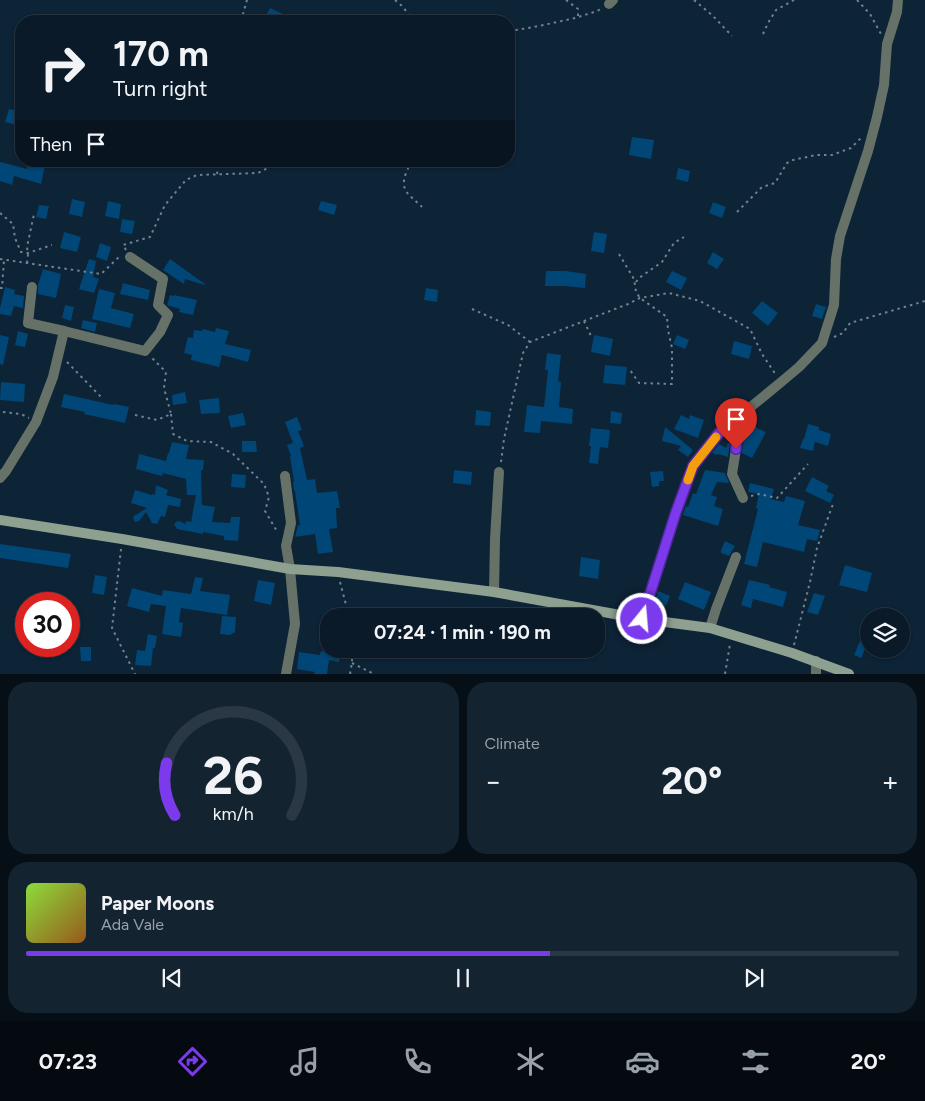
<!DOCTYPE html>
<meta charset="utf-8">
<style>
body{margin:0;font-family:Figtree,sans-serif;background:#132330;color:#f1f3f6;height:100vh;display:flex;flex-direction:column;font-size:19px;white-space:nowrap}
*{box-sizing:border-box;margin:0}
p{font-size:16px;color:#99a1a8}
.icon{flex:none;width:28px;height:28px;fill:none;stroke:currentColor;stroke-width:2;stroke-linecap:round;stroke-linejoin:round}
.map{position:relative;height:674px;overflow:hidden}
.panel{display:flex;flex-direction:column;gap:8px;padding:8px;background:#060e16;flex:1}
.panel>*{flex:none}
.guide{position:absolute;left:15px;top:15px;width:500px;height:152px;border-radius:20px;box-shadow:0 1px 4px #0004,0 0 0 1px #2a3845;background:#0a1a28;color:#f1f3f6;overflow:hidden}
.fabs{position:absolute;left:860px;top:608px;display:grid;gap:10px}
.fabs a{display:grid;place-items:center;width:50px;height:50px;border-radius:50%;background:#0a1a28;box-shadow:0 1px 4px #0004,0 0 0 1px #2a3845;font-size:25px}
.speed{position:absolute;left:15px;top:592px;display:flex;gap:10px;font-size:25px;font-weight:700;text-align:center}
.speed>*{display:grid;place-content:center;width:65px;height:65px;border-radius:50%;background:#0a1a28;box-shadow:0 1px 4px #0004,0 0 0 1px #2a3845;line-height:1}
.speed .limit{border:8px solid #d22;background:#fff;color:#111}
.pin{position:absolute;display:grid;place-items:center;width:42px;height:42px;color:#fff;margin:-51px -21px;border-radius:50% 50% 50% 0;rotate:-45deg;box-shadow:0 0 5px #0007}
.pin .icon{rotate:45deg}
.me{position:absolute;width:55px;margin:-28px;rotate:17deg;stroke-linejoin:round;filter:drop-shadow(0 0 4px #0008)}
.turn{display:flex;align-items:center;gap:18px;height:105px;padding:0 15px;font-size:22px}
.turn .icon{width:65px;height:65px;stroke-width:2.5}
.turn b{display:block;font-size:35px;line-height:42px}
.then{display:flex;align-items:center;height:48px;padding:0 15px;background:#0003;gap:10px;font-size:19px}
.big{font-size:38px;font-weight:700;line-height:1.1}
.panel .tile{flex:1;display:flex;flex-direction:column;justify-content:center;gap:8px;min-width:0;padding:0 18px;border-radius:20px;background:#132330}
.panel .dial{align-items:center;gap:0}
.dial svg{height:130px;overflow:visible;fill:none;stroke:#2a3845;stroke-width:7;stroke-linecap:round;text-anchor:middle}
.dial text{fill:#f1f3f6;stroke:none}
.song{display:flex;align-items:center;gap:15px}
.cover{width:60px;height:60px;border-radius:8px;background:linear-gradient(135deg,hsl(90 70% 55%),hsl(30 70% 35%))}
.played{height:5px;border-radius:2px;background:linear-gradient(90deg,#7c3aed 60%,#2a3845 60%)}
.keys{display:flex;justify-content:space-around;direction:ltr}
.heat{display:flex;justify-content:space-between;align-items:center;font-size:28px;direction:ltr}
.panel .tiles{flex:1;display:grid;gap:8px;grid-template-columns:1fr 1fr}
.tile:last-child{grid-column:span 2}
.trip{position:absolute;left:320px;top:608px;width:285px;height:50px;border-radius:20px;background:#0a1a28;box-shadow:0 1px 4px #0004,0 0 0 1px #2a3845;font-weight:700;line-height:50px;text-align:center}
.dock{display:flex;height:80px;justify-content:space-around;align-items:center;background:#040a10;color:#99a1a8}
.dock .icon{width:35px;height:35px}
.dock .selected{color:#7c3aed}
.dock b{font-size:22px;color:#f1f3f6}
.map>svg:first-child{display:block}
</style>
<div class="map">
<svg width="925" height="674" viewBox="0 0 925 674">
<rect width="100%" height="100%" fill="#0d2336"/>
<g fill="#004676">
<polygon points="270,8 283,14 280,21 269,21 264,19"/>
<polygon points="9,109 21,112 20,126 5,122"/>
<polygon points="632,137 654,140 651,159 629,155"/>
<polygon points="28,161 46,161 41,184 14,176 12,185 0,181 0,162 27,169"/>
<polygon points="678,168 690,171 688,182 676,179"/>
<polygon points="72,199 85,202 82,217 69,214"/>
<polygon points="108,201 121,204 119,219 105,216"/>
<polygon points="321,201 337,205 334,215 318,210"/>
<polygon points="713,202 726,207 722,218 709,213"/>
<polygon points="39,205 49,206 46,219 36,217"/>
<polygon points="122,219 135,221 132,234 120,232"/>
<polygon points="64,232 81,237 77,252 60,248"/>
<polygon points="594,232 607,234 604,253 591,251"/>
<polygon points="100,243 111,247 107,261 96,257"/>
<polygon points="713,252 724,259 717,269 707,263"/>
<polygon points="89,259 96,261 93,277 99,279 94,293 79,289"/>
<polygon points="170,259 205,284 205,285 185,279 184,284 163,270"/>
<polygon points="43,269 61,274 56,298 38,294 38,285"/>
<polygon points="546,271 566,271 586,274 585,288 565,286 545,286"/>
<polygon points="672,271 687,278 681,290 666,282"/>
<polygon points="123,283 150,290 148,300 120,294"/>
<polygon points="5,287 15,290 14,294 24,296 23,308 14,306 11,316 0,314 0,308"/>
<polygon points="426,288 438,290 437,302 424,300"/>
<polygon points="99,289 115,293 111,308 134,314 130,328 92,319"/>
<polygon points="170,295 174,296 174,295 197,300 193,315 179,312 180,309 169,306 167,305"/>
<polygon points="762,301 778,313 768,326 752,313"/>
<polygon points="816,304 826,307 822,319 812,316"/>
<polygon points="65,305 74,307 71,321 62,318"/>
<polygon points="83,320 97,323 95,332 81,328"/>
<polygon points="216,328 229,331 225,344 251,350 248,362 222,355 219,367 191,360 192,355 184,353 188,337 193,338 194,330 202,331 203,329 215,332"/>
<polygon points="18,331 28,334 25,347 15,345"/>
<polygon points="0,335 9,337 3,365 0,364"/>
<polygon points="594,335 613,339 610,356 591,352"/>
<polygon points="677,335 689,340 685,349 673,344"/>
<polygon points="734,341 752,346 749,359 731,354"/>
<polygon points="547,353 561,355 558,381 561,382 559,407 573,409 572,424 541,421 540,433 524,432 527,405 544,407 548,370 545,370"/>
<polygon points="605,365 627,367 625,385 603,383"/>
<polygon points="1,382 25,384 24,402 0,400"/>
<polygon points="185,392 187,403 173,405 172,395"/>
<polygon points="64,394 113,405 114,404 129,407 125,423 84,414 85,412 61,407"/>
<polygon points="219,398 220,413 201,414 199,400"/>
<polygon points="476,410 491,412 490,426 475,425"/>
<polygon points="611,411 622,413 621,424 610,423"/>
<polygon points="243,413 246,425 231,428 228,416"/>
<polygon points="681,415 689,419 690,415 704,420 698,438 674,429"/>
<polygon points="297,417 302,430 298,431 304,446 300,448 307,480 315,479 317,493 337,491 340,508 336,508 337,528 329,529 333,552 318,554 315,534 295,537 298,525 300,525 295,491 294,491 293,482 294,482 290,456 291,456 287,445 293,443 285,422"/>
<polygon points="748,418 758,429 766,432 752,458 742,453 744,435 745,433 744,431 745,422"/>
<polygon points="808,424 819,427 819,430 831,434 828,446 815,442 813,451 800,448 803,439 804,439"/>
<polygon points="665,427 693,450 688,457 678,450 681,446 662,441"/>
<polygon points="591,428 610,430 608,448 600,447 598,464 589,463 591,446 589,446"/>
<polygon points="242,441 256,441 257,452 242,452"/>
<polygon points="172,442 189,445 186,459 204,460 203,470 201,470 202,505 215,507 212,522 230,523 231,517 240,517 238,541 224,540 224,536 203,532 203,534 177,529 174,524 176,522 179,521 186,524 186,521 191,522 196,495 187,495 186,479 163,473 162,476 136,469 139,454 166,461 168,453 169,453"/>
<polygon points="728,443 730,443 728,457 718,454 717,455 712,453 719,444 726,448"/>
<polygon points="454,470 472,472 471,485 453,483"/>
<polygon points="705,470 725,473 729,483 717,482 711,495 717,497 714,506 723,509 718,526 683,515 686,506 688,507 693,493 696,494"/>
<polygon points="663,471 664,481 659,481 659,486 652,487 650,472"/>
<polygon points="232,474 246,475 245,488 231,487"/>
<polygon points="812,477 829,486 826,491 834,495 830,503 805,491"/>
<polygon points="750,483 774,489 771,499 784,502 786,496 805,501 798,525 820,530 817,541 807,539 804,552 763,542 757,567 744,564 758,509 756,508 759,494 748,492"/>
<polygon points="156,485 168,490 166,495 181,499 180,507 168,505 165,517 161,516 157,524 152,523 146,512 139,521 135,522 133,518 134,516 147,508 131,503 135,490 152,495 152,494 155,495"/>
<polygon points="725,541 735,546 729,556 721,553 721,550"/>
<polygon points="0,544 71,554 68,568 0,558"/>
<polygon points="581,557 600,560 598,579 579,576"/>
<polygon points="845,565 872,573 867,592 839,585"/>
<polygon points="95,575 107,577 104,595 92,593"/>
<polygon points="195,577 203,578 200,591 230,595 227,615 181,608 179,622 183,623 181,637 162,634 166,606 151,604 149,612 127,606 132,588 162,596 163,590 191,594"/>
<polygon points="258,580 275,583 271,605 254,601"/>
<polygon points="749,580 770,585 769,587 787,592 783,607 753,599 751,608 741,605"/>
<polygon points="685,582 711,592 704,610 678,599"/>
<polygon points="658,591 670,596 666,606 655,602"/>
<polygon points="814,593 825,596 818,615 807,612"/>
<polygon points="222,616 236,617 235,632 230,635 220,634"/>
<polygon points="869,620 869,640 861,658 854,655"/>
<polygon points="148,634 157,636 155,648 153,648 151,666 135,665 137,650 145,651"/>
<polygon points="80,647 91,647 91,661 81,661"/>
<polygon points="510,649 535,652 534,659 509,655"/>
<polygon points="321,651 340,654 339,662 329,660 327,674 314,674 315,672 297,669 299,652 320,655"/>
</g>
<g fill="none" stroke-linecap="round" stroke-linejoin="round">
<g stroke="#708293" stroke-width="2" stroke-dasharray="2.5 4" stroke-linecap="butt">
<polyline points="395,0 402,6 414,21"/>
<polyline points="566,0 578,9 578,17"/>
<polyline points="694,0 713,16 732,36"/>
<polyline points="857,0 870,14 881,34"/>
<polyline points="241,21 247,0"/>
<path d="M 509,31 C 531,28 553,23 575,18 C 584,15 593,13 601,9"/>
<polyline points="763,34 768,23 776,10 794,0"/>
<path d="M 410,161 C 409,166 408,169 406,173 C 399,191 410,195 422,207"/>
<polyline points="217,174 219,161"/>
<polyline points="737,212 762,187 775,183 787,163 793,160 816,155 832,155 851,148 861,138"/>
<polyline points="0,213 13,224 15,238 21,252 28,253 52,245"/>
<polyline points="126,250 123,245 150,237 165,205 186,180 197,175 258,173 281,161"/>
<polyline points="619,254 634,279 636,292 640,298 667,317 668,330 672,348 672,384 639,383 630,370"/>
<polyline points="0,259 101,274 118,258 120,258"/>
<polyline points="27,263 28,255 27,247 34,214"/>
<polyline points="636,282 639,278 662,262 674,243 684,237"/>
<polyline points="0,288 2,288 4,260"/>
<polyline points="472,309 508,325 530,342"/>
<polyline points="584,321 591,336"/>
<polyline points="834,337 843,333 850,323 925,301"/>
<polyline points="67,362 102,398"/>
<polyline points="3,412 21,414 29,418"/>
<polyline points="171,414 173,434 187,441 211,442 233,454 264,484 269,497 265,511 278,533"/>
<polyline points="135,415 157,420 171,414 164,388 166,372 152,358"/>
<polyline points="501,462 504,439 523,353 530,342 628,304 640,298 669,293 700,301 750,329 762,354 776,375"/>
<polyline points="751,496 759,494 777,498 808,464"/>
<polyline points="121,549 112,628 135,674"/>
<polyline points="340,582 349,616"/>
<polyline points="794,645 810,582 817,548 833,504"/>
<polyline points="352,663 374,674"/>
<polyline points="350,674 352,663 352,649"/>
<polyline points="725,674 730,644"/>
</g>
<g stroke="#667268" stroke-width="10">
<polyline points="609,4 613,0"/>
<polyline points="64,331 145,351 160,332 168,315 158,305 163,279 130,257"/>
<polyline points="738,418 736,449 732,474 743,498"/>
<polyline points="285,476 291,523 286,546 290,569 295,624 286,674"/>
<polyline points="0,478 6,471 36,422 53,377 64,331 28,323 32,287"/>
<polyline points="494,592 495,539 499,472"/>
<polyline points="642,619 676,512 693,466 719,433 780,383 799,367 822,343 834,305 836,259 840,236 868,151 877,117 884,85 887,44 897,12 898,0"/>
<polyline points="710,628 716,609 736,557"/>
<polyline points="816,674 816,661"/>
</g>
<polyline stroke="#8ea090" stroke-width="10" points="0,520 122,539 290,569 338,572 494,592 642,619 710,628 792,653 849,674"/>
</g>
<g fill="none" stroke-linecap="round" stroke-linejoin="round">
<defs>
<polyline id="route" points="642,619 676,512 693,466 719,433 738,418 736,449"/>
</defs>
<use href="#route" stroke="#51269a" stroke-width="12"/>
<use href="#route" stroke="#7c3aed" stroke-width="9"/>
<polyline stroke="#f59e0b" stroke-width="9" points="688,480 693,466 716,437"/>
</g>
</svg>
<div class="fabs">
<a><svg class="icon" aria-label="layers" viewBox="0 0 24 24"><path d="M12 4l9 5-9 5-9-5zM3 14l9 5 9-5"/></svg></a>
</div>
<div class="speed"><div class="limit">30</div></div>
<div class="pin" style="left:736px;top:449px;background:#d93025"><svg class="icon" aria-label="arrive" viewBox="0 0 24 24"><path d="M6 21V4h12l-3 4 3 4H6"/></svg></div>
<svg class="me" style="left:642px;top:619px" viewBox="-20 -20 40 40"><circle r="17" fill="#7c3aed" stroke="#fff" stroke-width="3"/><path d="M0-11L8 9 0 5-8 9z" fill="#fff"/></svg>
<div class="trip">07:24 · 1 min · 190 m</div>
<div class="guide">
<div class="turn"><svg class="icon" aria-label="right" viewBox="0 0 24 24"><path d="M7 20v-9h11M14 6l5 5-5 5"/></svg><div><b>170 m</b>Turn right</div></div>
<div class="then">Then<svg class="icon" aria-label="arrive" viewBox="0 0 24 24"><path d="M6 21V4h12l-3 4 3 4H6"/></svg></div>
</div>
</div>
<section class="panel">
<div class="tiles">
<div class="tile dial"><svg viewBox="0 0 100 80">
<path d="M14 69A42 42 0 1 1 86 69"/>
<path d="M14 69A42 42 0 0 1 9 37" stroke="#7c3aed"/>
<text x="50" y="56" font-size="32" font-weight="700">26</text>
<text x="50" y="72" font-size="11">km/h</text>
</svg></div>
<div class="tile"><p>Climate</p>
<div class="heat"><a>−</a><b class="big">20°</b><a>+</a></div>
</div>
<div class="tile">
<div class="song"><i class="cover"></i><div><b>Paper Moons</b><p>Ada Vale</p></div></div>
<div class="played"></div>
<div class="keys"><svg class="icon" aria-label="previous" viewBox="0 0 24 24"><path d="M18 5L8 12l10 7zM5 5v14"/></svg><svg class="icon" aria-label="pause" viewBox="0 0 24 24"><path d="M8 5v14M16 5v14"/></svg><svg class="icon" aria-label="next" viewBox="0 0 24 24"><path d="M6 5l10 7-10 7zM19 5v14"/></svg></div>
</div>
</div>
</section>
<nav class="dock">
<b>07:23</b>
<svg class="icon selected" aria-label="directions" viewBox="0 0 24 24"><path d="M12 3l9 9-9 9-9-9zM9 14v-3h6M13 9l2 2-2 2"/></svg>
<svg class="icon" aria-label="music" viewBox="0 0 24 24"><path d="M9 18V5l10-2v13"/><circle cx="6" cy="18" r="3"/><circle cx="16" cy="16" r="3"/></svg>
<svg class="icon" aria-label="phone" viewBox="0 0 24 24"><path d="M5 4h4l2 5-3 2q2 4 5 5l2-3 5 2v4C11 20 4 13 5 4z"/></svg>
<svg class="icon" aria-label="climate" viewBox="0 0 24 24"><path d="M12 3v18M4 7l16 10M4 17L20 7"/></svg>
<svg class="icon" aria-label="car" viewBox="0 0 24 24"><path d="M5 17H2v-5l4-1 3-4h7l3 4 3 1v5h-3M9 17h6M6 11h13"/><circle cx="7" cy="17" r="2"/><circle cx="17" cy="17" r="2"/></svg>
<svg class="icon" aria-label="filters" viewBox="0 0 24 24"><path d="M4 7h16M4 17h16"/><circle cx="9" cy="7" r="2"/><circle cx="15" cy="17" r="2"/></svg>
<b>20°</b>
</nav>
